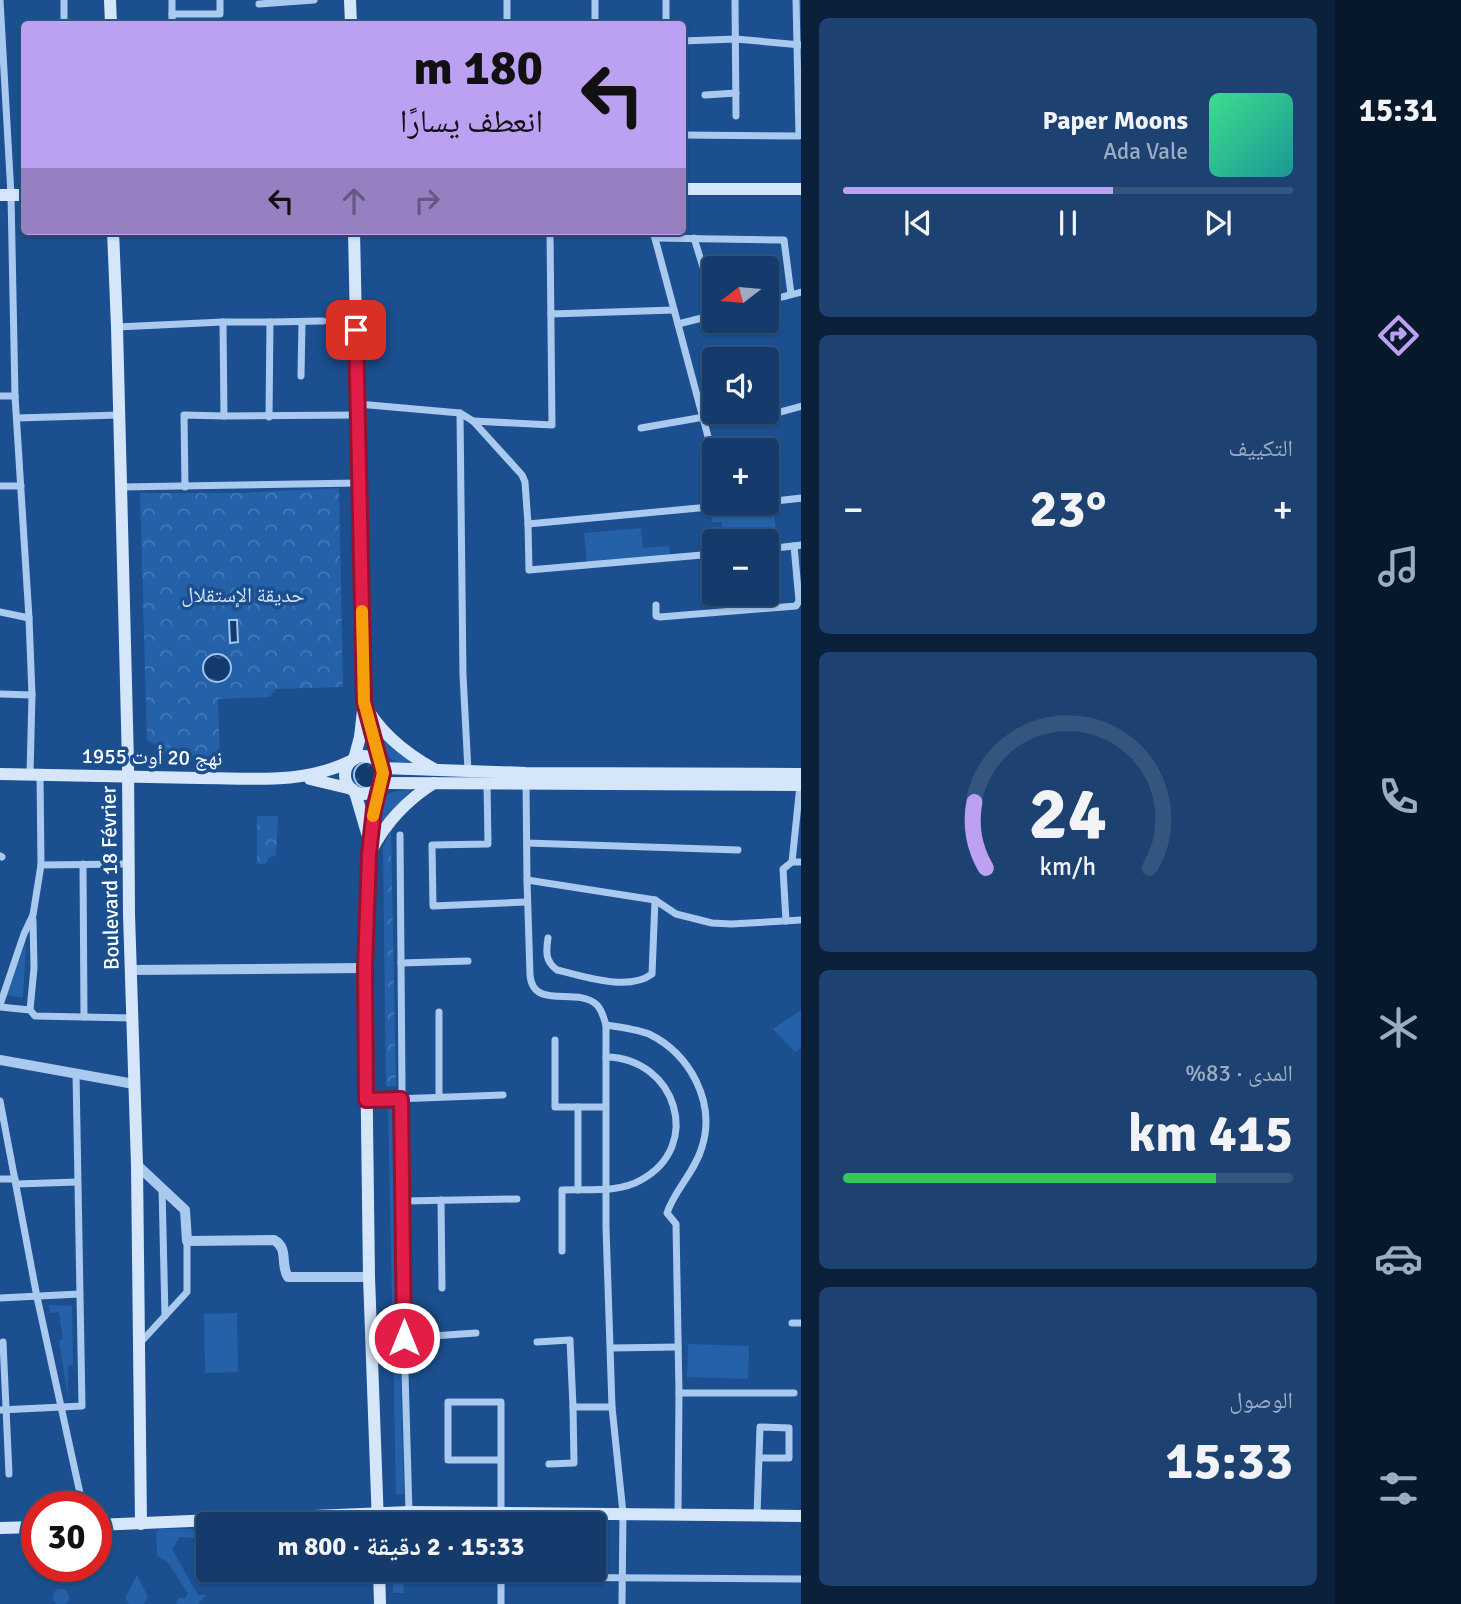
<!DOCTYPE html>
<html lang="ar">
<meta charset="utf-8">
<style>
body{margin:0;font-family:Signika,"Noto Naskh Arabic",sans-serif;background:#1d4271;color:#f1f3f6;direction:rtl;height:100vh;display:flex;flex-direction:column;font-size:26px;white-space:nowrap}
*{box-sizing:border-box;margin:0}
p{font-size:23px;color:#9dadc1}
.icon{flex:none;width:38px;height:38px;fill:none;stroke:currentColor;stroke-width:2;stroke-linecap:round;stroke-linejoin:round}
.map{position:relative;flex:1;overflow:hidden;direction:ltr}
.panel{display:flex;flex-direction:column;gap:18px;padding:18px;background:#0b203b;width:534px}
.panel>*{flex:none}
.hud{position:absolute;left:21px;top:21px;width:665px;height:214px;border-radius:7px;box-shadow:0 2px 5px #0004,0 0 0 2px #33557e;direction:rtl;background:#bca0f2;color:#111;overflow:hidden}
.needle{width:46px;rotate:254deg}
.controls{position:absolute;left:702px;top:256px;display:grid;gap:14px}
.controls a{display:grid;place-items:center;width:77px;height:77px;border-radius:7px;background:#143b6b;box-shadow:0 2px 5px #0004,0 0 0 2px #33557e;font-size:35px}
.speed{position:absolute;left:21px;top:1491px;display:flex;gap:14px;font-size:35px;font-weight:700;text-align:center}
.speed>*{display:grid;place-content:center;width:91px;height:91px;border-radius:50%;background:#143b6b;box-shadow:0 2px 5px #0004,0 0 0 2px #33557e;line-height:1}
.speed .limit{border:10px solid #d22;background:#fff;color:#111}
.pin{position:absolute;display:grid;place-items:center;width:60px;height:60px;color:#fff;margin:-30px;border-radius:14px;box-shadow:0 4px 10px #0006}
.me{position:absolute;width:77px;margin:-38px;rotate:0deg;stroke-linejoin:round;filter:drop-shadow(0 0 5px #0008)}
.turn{display:flex;align-items:center;gap:24px;height:147px;padding:0 28px;font-size:32px}
.turn .icon{width:91px;height:91px;stroke-width:2.5}
.turn b{display:block;font-size:49px;line-height:60px}
.lanes{display:flex;align-items:center;height:66px;padding:0 28px;background:#0003;justify-content:center;gap:35px;direction:ltr}
.lanes .off{opacity:.35}
.big{font-size:52px;font-weight:800;line-height:1.1}
.panel .card{flex:1;display:flex;flex-direction:column;justify-content:center;gap:10px;min-width:0;padding:0 24px;border-radius:10px;background:#1d4271}
.panel .dial{align-items:center;gap:0}
.dial svg{height:182px;overflow:visible;fill:none;stroke:#33557e;stroke-width:7;stroke-linecap:round;text-anchor:middle}
.dial text{fill:#f1f3f6;stroke:none}
.song{display:flex;align-items:center;gap:21px}
.cover{width:84px;height:84px;border-radius:10px;background:linear-gradient(135deg,hsl(150 70% 55%),hsl(180 70% 35%))}
.played{height:7px;border-radius:4px;background:linear-gradient(90deg,#bca0f2 60%,#33557e 60%)}
.keys{display:flex;justify-content:space-around;direction:ltr}
.heat{display:flex;justify-content:space-between;align-items:center;font-size:38px;direction:ltr}
.charge{height:10px;border-radius:5px;background:linear-gradient(90deg,#34c759 83%,#33557e 0)}
.trip{position:absolute;left:196px;top:1512px;width:410px;height:70px;border-radius:7px;background:#143b6b;box-shadow:0 2px 5px #0004,0 0 0 2px #33557e;font-weight:800;line-height:70px;text-align:center;direction:rtl}
main{display:flex;flex:1;min-height:0}
.dock{display:flex;flex-direction:column;width:126px;justify-content:space-around;align-items:center;background:#08182b;color:#9dadc1}
.dock .icon{width:49px;height:49px}
.dock .on{color:#bca0f2}
.dock b{font-size:32px;color:#f1f3f6}
.map>svg:first-child{display:block}
</style>
<main>
<nav class="dock">
<b>15:31</b>
<svg class="icon on" aria-label="directions" viewBox="0 0 24 24"><path d="M12 3l9 9-9 9-9-9zM9 14v-3h6M13 9l2 2-2 2"/></svg>
<svg class="icon" aria-label="music" viewBox="0 0 24 24"><path d="M9 18V5l10-2v13"/><circle cx="6" cy="18" r="3"/><circle cx="16" cy="16" r="3"/></svg>
<svg class="icon" aria-label="phone" viewBox="0 0 24 24"><path d="M5 4h4l2 5-3 2q2 4 5 5l2-3 5 2v4C11 20 4 13 5 4z"/></svg>
<svg class="icon" aria-label="climate" viewBox="0 0 24 24"><path d="M12 3v18M4 7l16 10M4 17L20 7"/></svg>
<svg class="icon" aria-label="car" viewBox="0 0 24 24"><path d="M5 17H2v-5l4-1 3-4h7l3 4 3 1v5h-3M9 17h6M6 11h13"/><circle cx="7" cy="17" r="2"/><circle cx="17" cy="17" r="2"/></svg>
<svg class="icon" aria-label="filters" viewBox="0 0 24 24"><path d="M4 7h16M4 17h16"/><circle cx="9" cy="7" r="2"/><circle cx="15" cy="17" r="2"/></svg>
</nav>
<section class="panel">
<div class="card">
<div class="song"><i class="cover"></i><div><b>Paper Moons</b><p>Ada Vale</p></div></div>
<div class="played"></div>
<div class="keys"><svg class="icon" aria-label="previous" viewBox="0 0 24 24"><path d="M18 5L8 12l10 7zM5 5v14"/></svg><svg class="icon" aria-label="pause" viewBox="0 0 24 24"><path d="M8 5v14M16 5v14"/></svg><svg class="icon" aria-label="next" viewBox="0 0 24 24"><path d="M6 5l10 7-10 7zM19 5v14"/></svg></div>
</div>
<div class="card"><p>التكييف</p>
<div class="heat"><a>−</a><b class="big">23°</b><a>+</a></div>
</div>
<div class="card dial"><svg viewBox="0 0 100 80">
<path d="M14 69A42 42 0 1 1 86 69"/>
<path d="M14 69A42 42 0 0 1 9 40" stroke="#bca0f2"/>
<text x="50" y="56" font-size="32" font-weight="700">24</text>
<text x="50" y="72" font-size="11">km/h</text>
</svg></div>
<div class="card"><p>المدى · 83%</p><b class="big">415 km</b><div class="charge"></div></div>
<div class="card"><p>الوصول</p><b class="big">15:33</b></div>
</section>
<div class="map">
<svg width="802" height="1604" viewBox="0 0 802 1604">
<defs>
<pattern id="park-crowns" width="20" height="18" patternUnits="userSpaceOnUse" patternTransform="scale(1.75)"><rect width="20" height="18" fill="#2461a8"/><path d="M2 6a3 3 0 1 1 6 0M12 15a3 3 0 1 1 6 0" fill="none" stroke="#4579b5"/></pattern>
<pattern id="water-ripples" width="26" height="14" patternUnits="userSpaceOnUse" patternTransform="scale(1.75)"><rect width="26" height="14" fill="#123a6d"/><path d="M2 4q2-2 4 0t4 0M15 11q2-2 4 0t4 0" fill="none" stroke="#365883"/></pattern>
</defs>
<rect width="100%" height="100%" fill="#1b4f8f"/>
<g fill="#2461a8">
<polygon points="774,507 776,533 763,534 763,541 714,541 714,545 713,540 723,539 722,522 712,522 711,513"/>
<polygon points="641,528 643,548 669,546 670,555 587,563 584,533"/>
<path d="M 375,728 L 416,765 C 385,762 384,756 375,728 Z"/>
<polygon points="414,787 397,805 377,831 382,801 389,793"/>
<polygon points="26,943 23,998 6,995"/>
<polygon points="801,1010 801,1048 795,1052 773,1029"/>
<polygon points="388,1109 393,1109 404,1494 396,1494"/>
<polygon points="49,1305 72,1306 73,1365 68,1366 68,1397 59,1341 63,1339 59,1312 50,1313"/>
<polygon points="237,1313 238,1372 205,1373 204,1314"/>
<polygon points="688,1344 749,1346 748,1379 687,1377"/>
<polygon points="160,1529 196,1529 194,1538 180,1537 172,1549 198,1595 206,1595 198,1604 176,1604 179,1597 184,1599 188,1594 168,1562 157,1556 156,1532"/>
<polygon points="393,1570 403,1570 404,1593 393,1593"/>
<polygon points="137,1575 148,1597 144,1604 129,1604 125,1598"/>
<circle cx="61" cy="1597" r="8"/>
</g>
<g fill="url(#park-crowns)">
<polygon points="339,488 343,687 275,689 270,697 218,699 220,759 162,755 154,748 156,745 147,740 140,493 238,493"/>
<polygon points="257,816 278,816 276,855 269,858 265,864 257,864"/>
<polygon points="391,830 396,1086 386,1087 383,847"/>
</g>
<g fill="url(#water-ripples)" stroke="#9cc4f0" stroke-width="2">
<polygon points="229,620 237,620 238,642 230,643"/>
<circle cx="217" cy="668" r="14"/>
<circle cx="367" cy="775" r="13"/>
</g>
<g fill="none" stroke-linecap="round" stroke-linejoin="round">
<g stroke="#a9c9ee" stroke-width="7">
<polyline points="0,0 11,195 15,396 29,618 32,695 30,774"/>
<polyline points="64,0 64,24"/>
<polyline points="172,0 172,24"/>
<polyline points="666,0 666,24"/>
<polyline points="735,0 736,116"/>
<polyline points="259,4 314,0"/>
<polyline points="172,14 220,14 220,0"/>
<polyline points="507,24 507,0"/>
<polyline points="595,24 595,0"/>
<polyline points="682,41 736,39 801,45"/>
<polyline points="705,95 736,93"/>
<polyline points="682,135 799,136 796,0"/>
<polyline points="653,231 714,459"/>
<polyline points="655,238 784,240 791,294"/>
<polyline points="694,238 708,283"/>
<polyline points="766,301 802,292"/>
<polyline points="551,314 674,310"/>
<polyline points="223,322 270,322 269,417"/>
<polyline points="270,322 323,321"/>
<polyline points="678,324 714,315"/>
<polyline points="117,327 223,322 224,416 358,415"/>
<polyline points="301,376 302,322"/>
<polyline points="0,396 15,396"/>
<polyline points="699,397 714,394"/>
<polyline points="358,404 460,413 473,421 522,475 525,482 528,524"/>
<polyline points="751,411 754,419 802,406"/>
<polyline points="460,413 463,675 468,771"/>
<polyline points="17,418 119,415"/>
<polyline points="473,421 552,425 550,231"/>
<polyline points="641,428 704,417"/>
<polyline points="0,486 21,486"/>
<polyline points="121,487 359,483"/>
<polyline points="185,487 184,415 224,416"/>
<polyline points="766,502 802,498"/>
<polyline points="766,549 802,545"/>
<polyline points="714,554 529,570 528,524 763,502"/>
<polyline points="656,605 656,616 660,617 796,606 799,601 794,546"/>
<polyline points="0,612 29,618"/>
<polyline points="0,694 32,695"/>
<polyline points="40,774 41,865"/>
<polyline points="526,781 527,880 655,900 676,914 712,923 731,924 802,920"/>
<polyline points="487,783 488,844 432,845 433,906 526,902"/>
<polyline points="400,835 404,1338 409,1512"/>
<polyline points="527,843 738,850"/>
<polyline points="0,856 2,857"/>
<polyline points="792,862 800,785"/>
<polyline points="83,864 84,1017"/>
<path d="M 527,880 L 530,975 C 533,1011 577,986 597,1005 C 602,1010 604,1019 606,1025 L 606,1227 L 612,1407 L 623,1513 L 622,1604"/>
<polyline points="786,921 783,869 792,862 802,862"/>
<path d="M 548,938 C 546,952 545,961 557,970 C 584,976 628,992 652,974 L 655,900"/>
<polyline points="401,963 468,961"/>
<polyline points="0,1005 24,934 33,915 41,865 128,864"/>
<polyline points="0,1007 30,1010 35,1016 132,1018"/>
<polyline points="30,1010 34,968 33,920"/>
<path d="M 606,1025 C 620,1027 636,1029 649,1034 C 690,1054 716,1102 702,1147 C 695,1172 675,1189 667,1213 L 676,1224 L 679,1393 L 678,1514"/>
<polyline points="555,1040 555,1107 578,1107"/>
<polyline points="439,1097 439,1012"/>
<polyline points="367,1100 503,1095"/>
<polyline points="0,1101 37,1297 83,1507"/>
<polyline points="0,1179 15,1179"/>
<polyline points="17,1184 77,1182"/>
<polyline points="162,1188 165,1316"/>
<polyline points="578,1190 578,1107 605,1107"/>
<polyline points="441,1200 442,1288"/>
<polyline points="404,1201 517,1199"/>
<path d="M 562,1251 L 562,1190 C 587,1189 619,1193 641,1180 C 704,1146 676,1058 606,1057"/>
<polyline points="0,1298 79,1294"/>
<polyline points="792,1323 802,1323"/>
<polyline points="404,1338 476,1333"/>
<polyline points="3,1342 9,1474"/>
<polyline points="537,1342 570,1340 573,1407"/>
<polyline points="140,1343 187,1292 187,1241"/>
<polyline points="611,1348 678,1347"/>
<polyline points="679,1393 794,1393"/>
<polyline points="0,1410 82,1406 76,1073"/>
<polyline points="501,1460 448,1460 448,1402 501,1402 501,1524"/>
<polyline points="549,1464 574,1463 573,1407 612,1407"/>
<polyline points="757,1515 760,1427 789,1428 789,1458 759,1458"/>
<polyline points="501,1570 501,1604"/>
<polyline points="501,1577 802,1579"/>
</g>
<g stroke="#a9c9ee" stroke-width="10">
<polyline points="131,970 365,968"/>
<polyline points="0,1060 134,1084"/>
<path d="M 137,1165 L 185,1210 L 187,1241 L 274,1240 C 289,1248 280,1265 288,1277 L 369,1277"/>
</g>
<g stroke="#d6e6fa" stroke-width="12">
<polyline points="110,0 111,24"/>
<polyline points="350,0 351,24"/>
<polyline points="682,189 802,189"/>
<polyline points="0,195 24,195"/>
<polyline points="113,231 117,327 128,763 129,914 137,1165 141,1524"/>
<polyline points="354,231 364,702 360,737 354,759"/>
<path d="M 364,703 C 379,732 405,753 434,769"/>
<polyline points="367,716 379,763"/>
<circle cx="364" cy="775" r="19"/>
<polyline points="382,768 526,773 802,774"/>
<path d="M 0,774 C 66,775 132,777 199,778 C 251,778 302,785 351,761"/>
<polyline points="310,779 352,789"/>
<polyline points="382,783 802,785"/>
<polyline points="355,792 367,833"/>
<path d="M 371,851 C 386,822 407,800 434,783"/>
<polyline points="378,1524 369,1277 365,968 371,832 379,787"/>
<polyline points="96,1525 409,1512 802,1516"/>
<polyline points="0,1528 37,1527"/>
<polyline points="379,1570 380,1604"/>
</g>
</g>
<g fill="none" stroke-linecap="round" stroke-linejoin="round">
<defs>
<polyline id="route" points="356,330 364,702 383,773 374,809 369,854 365,968 366,1100 401,1099 404,1338"/>
</defs>
<use href="#route" stroke="#92132f" stroke-width="18"/>
<use href="#route" stroke="#e11d48" stroke-width="12"/>
<polyline stroke="#f59e0b" stroke-width="12" points="362,611 364,702 383,773 373,816"/>
</g>
<g text-anchor="middle" stroke-width="7" stroke-linejoin="round" paint-order="stroke">
<g font-size="21" fill="#cfe3fa" stroke="#1b4f8f">
<text x="243" y="602">حديقة الإستقلال</text>
</g>
<g font-size="21" fill="#fff" stroke="#1b4f8f">
<text transform="translate(152 757) rotate(1)" y="7">نهج 20 أوت 1955</text>
<text transform="translate(110 878) rotate(-91)" y="7">Boulevard 18 Février</text>
</g>
</g>
</svg>
<div class="controls">
<a><svg class="needle" viewBox="-14 -14 28 28"><path d="M0-13l5 13h-10z" fill="#e53935"/><path d="M0 13l5-13h-10z" fill="#9dadc1"/></svg></a>
<a><svg class="icon" aria-label="sound" viewBox="0 0 24 24"><path d="M4 9h4l5-4v14l-5-4H4zM17 9q2 3 0 6"/></svg></a>
<a>+</a>
<a>−</a>
</div>
<div class="speed"><div class="limit">30</div></div>
<div class="pin" style="left:356px;top:330px;background:#d93025"><svg class="icon" aria-label="arrive" viewBox="0 0 24 24"><path d="M6 21V4h12l-3 4 3 4H6"/></svg></div>
<svg class="me" style="left:404px;top:1338px" viewBox="-20 -20 40 40"><circle r="17" fill="#e11d48" stroke="#fff" stroke-width="3"/><path d="M0-11L8 9 0 5-8 9z" fill="#fff"/></svg>
<div class="trip">15:33 · 2 دقيقة · 800 m</div>
<div class="hud">
<div class="turn"><svg class="icon" aria-label="left" viewBox="0 0 24 24"><path d="M17 20v-9H6M10 6l-5 5 5 5"/></svg><div><b>180 m</b>انعطف يسارًا</div></div>
<div class="lanes"><svg class="icon" aria-label="left" viewBox="0 0 24 24"><path d="M17 20v-9H6M10 6l-5 5 5 5"/></svg><svg class="icon off" aria-label="ahead" viewBox="0 0 24 24"><path d="M12 20V5M6 11l6-6 6 6"/></svg><svg class="icon off" aria-label="right" viewBox="0 0 24 24"><path d="M7 20v-9h11M14 6l5 5-5 5"/></svg></div>
</div>
</div>
</main>
